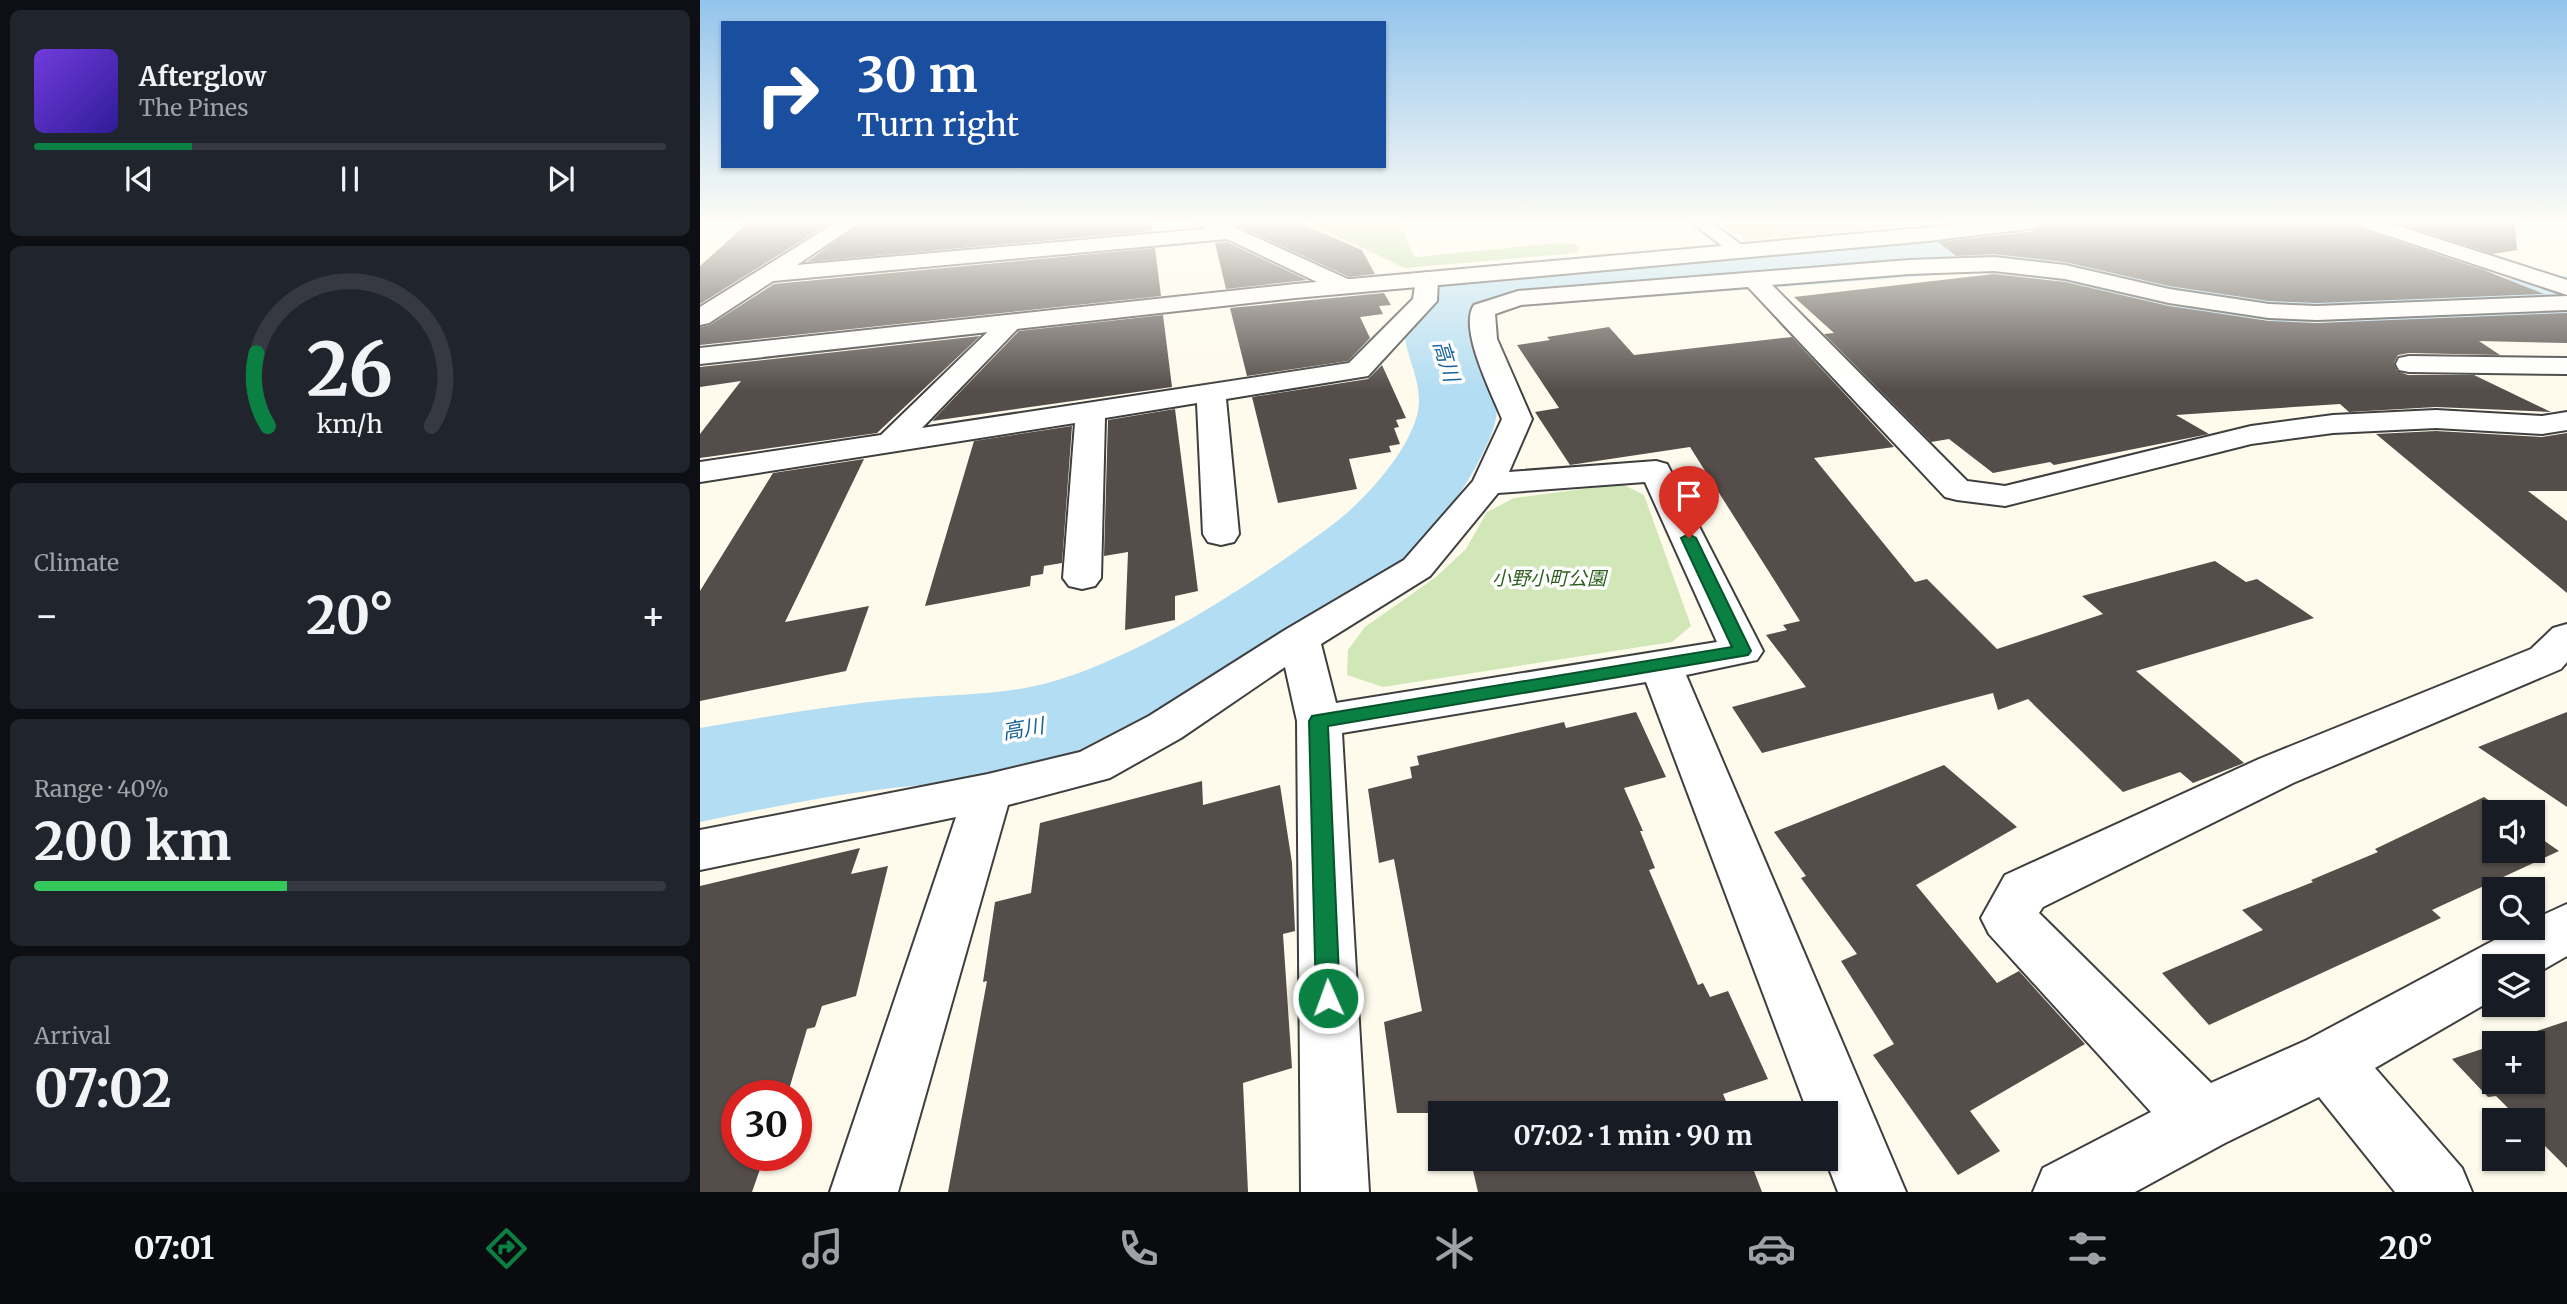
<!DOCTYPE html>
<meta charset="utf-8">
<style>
body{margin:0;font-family:Merriweather,"Noto Sans JP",serif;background:#20242c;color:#f1f3f6;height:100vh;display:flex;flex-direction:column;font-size:26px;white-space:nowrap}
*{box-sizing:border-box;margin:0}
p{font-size:23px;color:#9ea1a6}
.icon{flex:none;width:38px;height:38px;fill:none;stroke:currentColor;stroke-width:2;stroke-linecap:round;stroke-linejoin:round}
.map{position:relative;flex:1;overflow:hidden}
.panel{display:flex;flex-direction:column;gap:10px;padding:10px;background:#0d0f14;width:700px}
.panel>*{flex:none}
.banner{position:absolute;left:21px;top:21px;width:665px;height:147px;border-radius:0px;box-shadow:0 2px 5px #0004;background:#1a4fa0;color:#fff;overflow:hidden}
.buttons{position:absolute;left:1782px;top:800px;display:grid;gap:14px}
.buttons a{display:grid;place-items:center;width:63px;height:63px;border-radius:0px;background:#171b24;box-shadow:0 2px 5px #0004;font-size:35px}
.speed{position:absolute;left:21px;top:1080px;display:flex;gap:14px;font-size:35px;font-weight:700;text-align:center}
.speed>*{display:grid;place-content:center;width:91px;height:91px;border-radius:50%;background:#171b24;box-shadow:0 2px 5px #0004;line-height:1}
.speed .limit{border:10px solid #d22;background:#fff;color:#111}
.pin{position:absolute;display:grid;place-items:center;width:60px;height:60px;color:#fff;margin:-72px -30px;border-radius:50% 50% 50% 0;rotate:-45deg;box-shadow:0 0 7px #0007}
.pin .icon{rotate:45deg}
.me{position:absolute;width:77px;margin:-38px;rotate:358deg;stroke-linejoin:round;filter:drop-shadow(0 0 5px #0008)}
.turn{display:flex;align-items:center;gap:24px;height:147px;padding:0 21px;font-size:32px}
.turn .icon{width:91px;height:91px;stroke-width:2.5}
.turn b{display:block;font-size:49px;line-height:60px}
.big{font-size:52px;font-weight:700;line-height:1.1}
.panel .card{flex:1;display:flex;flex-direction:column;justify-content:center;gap:10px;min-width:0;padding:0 24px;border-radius:10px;background:#20242c}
.panel .dial{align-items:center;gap:0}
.dial svg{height:182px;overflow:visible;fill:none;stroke:#363941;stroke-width:7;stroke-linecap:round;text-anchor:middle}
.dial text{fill:#f1f3f6;stroke:none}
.song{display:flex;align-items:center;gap:21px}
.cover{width:84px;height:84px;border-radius:10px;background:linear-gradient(135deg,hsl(260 70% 55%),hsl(250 70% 35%))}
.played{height:7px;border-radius:4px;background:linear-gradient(90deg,#0b8043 25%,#363941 25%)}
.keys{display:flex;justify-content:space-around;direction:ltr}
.heat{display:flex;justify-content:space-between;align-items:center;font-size:38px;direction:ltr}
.charge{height:10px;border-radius:5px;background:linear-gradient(90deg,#34c759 40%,#363941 0)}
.trip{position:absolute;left:728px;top:1101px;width:410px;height:70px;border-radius:0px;background:#171b24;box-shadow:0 2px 5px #0004;font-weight:700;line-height:70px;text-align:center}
.tab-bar{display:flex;height:112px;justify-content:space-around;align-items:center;background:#090b0e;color:#9ea1a6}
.tab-bar .icon{width:49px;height:49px}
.tab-bar .on{color:#0b8043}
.tab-bar b{font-size:32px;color:#f1f3f6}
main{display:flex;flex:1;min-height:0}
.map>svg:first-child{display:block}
</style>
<main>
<section class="panel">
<div class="card">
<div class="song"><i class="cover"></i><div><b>Afterglow</b><p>The Pines</p></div></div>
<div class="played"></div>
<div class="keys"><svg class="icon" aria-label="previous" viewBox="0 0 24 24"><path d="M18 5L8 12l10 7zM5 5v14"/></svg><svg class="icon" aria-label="pause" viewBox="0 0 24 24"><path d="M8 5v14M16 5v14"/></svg><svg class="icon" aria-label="next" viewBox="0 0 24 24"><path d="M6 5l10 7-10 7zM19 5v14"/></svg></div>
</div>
<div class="card dial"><svg viewBox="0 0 100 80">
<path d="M14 69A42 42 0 1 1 86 69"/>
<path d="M14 69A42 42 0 0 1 9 37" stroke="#0b8043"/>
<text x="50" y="56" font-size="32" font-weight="700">26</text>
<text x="50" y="72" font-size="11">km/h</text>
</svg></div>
<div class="card"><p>Climate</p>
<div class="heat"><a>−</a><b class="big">20°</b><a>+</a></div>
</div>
<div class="card"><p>Range · 40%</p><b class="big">200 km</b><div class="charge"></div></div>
<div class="card"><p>Arrival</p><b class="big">07:02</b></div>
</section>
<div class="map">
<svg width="1867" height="1192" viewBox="0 0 1867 1192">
<rect width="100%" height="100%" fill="#fefaec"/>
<polygon fill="#d1e7b7" points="922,484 944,495 991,626 972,642 683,687 647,675 648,650 665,627 736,577 766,549 787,512 814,498"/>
<polygon fill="#b5d797" points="609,223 699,223 714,257 717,257 857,243 874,244 880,248 877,252 865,254 705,268"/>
<polygon fill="#d5dfbf" points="1017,223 1201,223 1207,226 1048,240 1038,233 1033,234"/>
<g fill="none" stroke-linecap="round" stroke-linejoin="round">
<path fill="#b3ddf3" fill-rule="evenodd" d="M 1273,238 L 1354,244 L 1484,271 L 1578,284 L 1722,283 L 1867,276 L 1867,314 L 1722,321 L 1578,322 L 1484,309 L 1354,280 L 1273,272 L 796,309 L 771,323 C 775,356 802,384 796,418 C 789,457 738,529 710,557 C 695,571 677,583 661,596 C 591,650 522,705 440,738 C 403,753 363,766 323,773 C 275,782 225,783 177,790 C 117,797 59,810 0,822 L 0,728 C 66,717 132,705 199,699 C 249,694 303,696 351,682 C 443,656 559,580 636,522 C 666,499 717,443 719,403 C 720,378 706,356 704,331 C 700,284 784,273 818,268 Z"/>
</g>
<g fill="#544d49">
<polygon points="48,223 130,223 0,304 0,266"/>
<polygon points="161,223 451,223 452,231 107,262"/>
<polygon points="531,223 599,223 662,250 675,274 649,277"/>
<polygon points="1341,223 1656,223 1661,229 1784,270 1844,294 1617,303 1569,301 1469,286 1365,262 1294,254 1256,256 1238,242 1328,232 1337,229"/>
<polygon points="1697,223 1815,223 1817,250 1793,254"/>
<polygon points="527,242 607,280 526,289 515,243"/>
<polygon points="455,248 461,296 0,345 0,327 10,325 74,284"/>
<polygon points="1294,274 1365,282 1469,306 1569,321 1617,323 1867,313 1867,343 1779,341 1800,355 1709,353 1698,355 1694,363 1697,371 1708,375 1774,375 1851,412 1736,407 1649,412 1640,404 1476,415 1509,434 1354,465 1350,462 1293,473 1249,439 1231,442 1124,334 1134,333 1094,297"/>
<polygon points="684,293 691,305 679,306 683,314 660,317 670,338 648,361 547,376 530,308"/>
<polygon points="463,315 472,387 232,421 319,331"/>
<polygon points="909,327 934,355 1092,337 1194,447 1114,458 1215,582 1227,579 1297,649 1403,614 1382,596 1515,561 1546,582 1557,579 1614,618 1436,671 1544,763 1493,783 1480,772 1423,792 1328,699 1298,710 1293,693 1062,753 1032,707 1106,687 1066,635 1087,630 1083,625 1100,621 990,447 870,465 835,412 859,408 817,345 850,340 847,337"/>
<polygon points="280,336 177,433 0,458 0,434 41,381 0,387 0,367"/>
<polygon points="682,365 706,418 696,420 699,427 694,428 700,444 689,446 691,452 649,459 657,489 578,503 552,397 668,379"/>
<polygon points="475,409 498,591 475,596 475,620 425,630 428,552 404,556 408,420"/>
<polygon points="372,426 362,563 344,566 343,574 331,576 330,586 225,606 274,441"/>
<polygon points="1736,431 1842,437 1867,433 1867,491 1828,491 1867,521 1867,593 1676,434"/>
<polygon points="164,459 85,622 169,606 146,671 0,701 0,591 73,473"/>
<polygon points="936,712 966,777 924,788 943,831 940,831 955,868 949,870 998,985 1003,983 1010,997 1028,991 1068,1079 1023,1094 1031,1113 761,1113 761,1110 751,1113 697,1113 684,1022 722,1011 694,859 679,863 668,789 712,778 710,767 719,765 717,756 864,722 866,728"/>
<polygon points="1867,712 1867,807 1778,747"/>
<polygon points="1244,765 1317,827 1216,885 1297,983 1319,971 1385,1044 1270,1111 1300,1151 1258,1175 1173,1055 1194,1044 1141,961 1157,954 1101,878 1106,876 1074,832"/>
<polygon points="502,781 503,805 580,785 592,863 595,931 583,934 592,1068 543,1083 548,1192 248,1192 287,981 283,982 295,902 331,893 340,823"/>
<polygon points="1784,797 1805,812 1794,812 1794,850 1832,850 1832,832 1859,851 1732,910 1741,918 1509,1025 1462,973 1563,930 1542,910 1613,882 1611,880 1678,852 1675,849"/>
<polygon points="160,848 151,874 188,866 156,996 122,1006 115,1027 107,1029 87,1096 37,1096 37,1155 65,1155 52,1192 0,1192 0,886"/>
<polygon points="1867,1021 1867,1168 1832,1133 1832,1120 1820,1120 1796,1096 1788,1097 1752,1059 1794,1045 1794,1082 1832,1082 1832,1043 1801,1043"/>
<polygon points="770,1158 1049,1158 1062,1192 778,1192"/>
</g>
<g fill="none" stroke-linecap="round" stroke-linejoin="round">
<defs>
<polygon id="service" points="992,223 1012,223 1050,251 1041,257 1034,255"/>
<g id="minor">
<polygon points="135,223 159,223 97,265 505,229 499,223 525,223 652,281 656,286 652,291 636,291 527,239 73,281 9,323 0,325 0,307"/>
<polygon points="1659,223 1689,223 1867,280 1867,295 1662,227"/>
<path d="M 1294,257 L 1365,265 L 1469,289 L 1569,304 L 1617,306 L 1867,296 L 1867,310 L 1617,320 L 1569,318 L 1469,303 L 1365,279 L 1294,271 L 1209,274 L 1072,285 L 1267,481 L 1305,486 L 1551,426 L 1633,415 L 1736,410 L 1842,416 L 1867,412 L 1867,430 L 1842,434 L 1736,428 L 1633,433 L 1551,444 L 1305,506 L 1257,500 L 1245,497 L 1048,287 L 821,305 L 795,314 L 797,339 L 832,419 L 809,472 L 956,461 L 967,464 L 1063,651 L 1057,660 L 986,675 L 1206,1192 L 1138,1192 L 1125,1158 L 1125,1113 L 1108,1113 L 946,682 L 642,733 L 669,1192 L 601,1192 L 597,721 L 585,667 L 481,738 L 410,778 L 308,805 L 198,1192 L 130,1192 L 256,817 L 0,870 L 0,830 L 288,774 L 380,752 L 449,716 L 585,630 L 704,560 L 773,481 L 802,419 C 792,394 758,328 774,305 L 818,291 L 1209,260 ZM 945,482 L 1017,642 L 636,703 L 621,644 L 730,576 L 798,493 Z"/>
<polygon points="727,272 735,274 738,279 737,301 668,376 526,399 539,534 534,542 521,545 508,542 503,534 497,403 405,418 401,578 395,586 382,589 369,586 363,578 375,423 0,482 0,462 181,435 302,318 311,316 320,318 323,323 222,428 649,363 713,299 716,279 719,274"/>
<polygon points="1709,356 1867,358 1867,374 1709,372 1699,370 1696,364 1699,358"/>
<polygon points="1867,624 1867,662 1861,669 1593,783 1343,907 1339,913 1511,1083 1607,1040 1817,928 1832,928 1832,920 1867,904 1867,956 1832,976 1832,966 1794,966 1794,999 1675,1068 1762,1168 1772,1192 1695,1192 1619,1097 1525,1143 1435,1192 1333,1192 1343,1168 1451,1112 1289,934 1281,918 1305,875 1559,759 1831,649 1853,628"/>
</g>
<polygon id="tertiary" points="1278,223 1338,223 1335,227 1328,229 1228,241 595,298 0,364 0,348 595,284"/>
</defs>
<use href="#service" stroke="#3f3f3f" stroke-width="4"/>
<use href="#minor" stroke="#3f3f3f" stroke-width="4"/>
<use href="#tertiary" stroke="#3f3f3f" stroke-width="4"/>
<use href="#service" fill="#fff" fill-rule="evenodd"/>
<use href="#minor" fill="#fff" fill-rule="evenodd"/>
<use href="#tertiary" fill="#fff" fill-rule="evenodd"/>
</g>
<linearGradient id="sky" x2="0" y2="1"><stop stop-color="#93c4ec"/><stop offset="0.57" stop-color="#fffdf6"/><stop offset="1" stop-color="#fffdf6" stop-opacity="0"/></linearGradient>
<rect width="1867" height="390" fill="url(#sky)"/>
<polygon fill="#0b8043" stroke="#07532c" stroke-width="2" points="989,534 996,538 1051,651 1048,655 628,726 640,998 637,1006 628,1009 620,1006 616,998 609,721 612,716 1032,647 981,538"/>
<g text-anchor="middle" stroke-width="7" stroke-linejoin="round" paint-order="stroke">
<g font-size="19" font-style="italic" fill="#2e611f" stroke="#fff">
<text x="849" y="585">小野小町公園</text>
</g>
<g font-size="21" font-style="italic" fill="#1b6499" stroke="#fff">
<text transform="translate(746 361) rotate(73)" y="7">高川</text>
<text transform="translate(323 729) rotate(-10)" y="7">高川</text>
</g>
</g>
</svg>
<div class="buttons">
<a><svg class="icon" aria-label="sound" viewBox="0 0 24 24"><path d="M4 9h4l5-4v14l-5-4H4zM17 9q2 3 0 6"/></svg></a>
<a><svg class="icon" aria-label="search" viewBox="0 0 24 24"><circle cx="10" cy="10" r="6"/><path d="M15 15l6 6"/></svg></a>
<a><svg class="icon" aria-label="layers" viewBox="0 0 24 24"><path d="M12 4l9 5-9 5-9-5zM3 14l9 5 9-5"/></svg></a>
<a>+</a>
<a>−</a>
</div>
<div class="speed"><div class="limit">30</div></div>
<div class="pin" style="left:989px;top:538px;background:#d93025"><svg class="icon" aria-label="arrive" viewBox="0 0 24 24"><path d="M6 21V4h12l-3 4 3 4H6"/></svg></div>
<svg class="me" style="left:628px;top:998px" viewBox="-20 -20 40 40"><circle r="17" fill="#0b8043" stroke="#fff" stroke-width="3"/><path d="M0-11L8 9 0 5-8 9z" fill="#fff"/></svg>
<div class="trip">07:02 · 1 min · 90 m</div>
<div class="banner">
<div class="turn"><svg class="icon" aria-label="right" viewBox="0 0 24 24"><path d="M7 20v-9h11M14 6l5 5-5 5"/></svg><div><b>30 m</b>Turn right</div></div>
</div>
</div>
</main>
<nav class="tab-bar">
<b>07:01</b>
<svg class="icon on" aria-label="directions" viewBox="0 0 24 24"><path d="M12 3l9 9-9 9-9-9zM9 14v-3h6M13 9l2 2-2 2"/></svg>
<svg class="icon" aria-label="music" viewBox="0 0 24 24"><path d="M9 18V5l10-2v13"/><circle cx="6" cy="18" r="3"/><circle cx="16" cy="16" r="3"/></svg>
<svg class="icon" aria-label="phone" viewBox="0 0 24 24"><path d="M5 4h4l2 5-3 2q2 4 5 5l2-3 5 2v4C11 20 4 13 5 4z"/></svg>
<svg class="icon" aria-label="climate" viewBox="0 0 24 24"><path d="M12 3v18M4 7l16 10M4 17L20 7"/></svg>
<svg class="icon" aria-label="car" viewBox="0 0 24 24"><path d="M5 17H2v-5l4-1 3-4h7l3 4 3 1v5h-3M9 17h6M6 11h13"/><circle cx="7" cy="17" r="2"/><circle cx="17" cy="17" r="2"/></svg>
<svg class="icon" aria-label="filters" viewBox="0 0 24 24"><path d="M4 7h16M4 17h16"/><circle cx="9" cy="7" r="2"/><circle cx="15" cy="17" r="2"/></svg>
<b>20°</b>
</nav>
